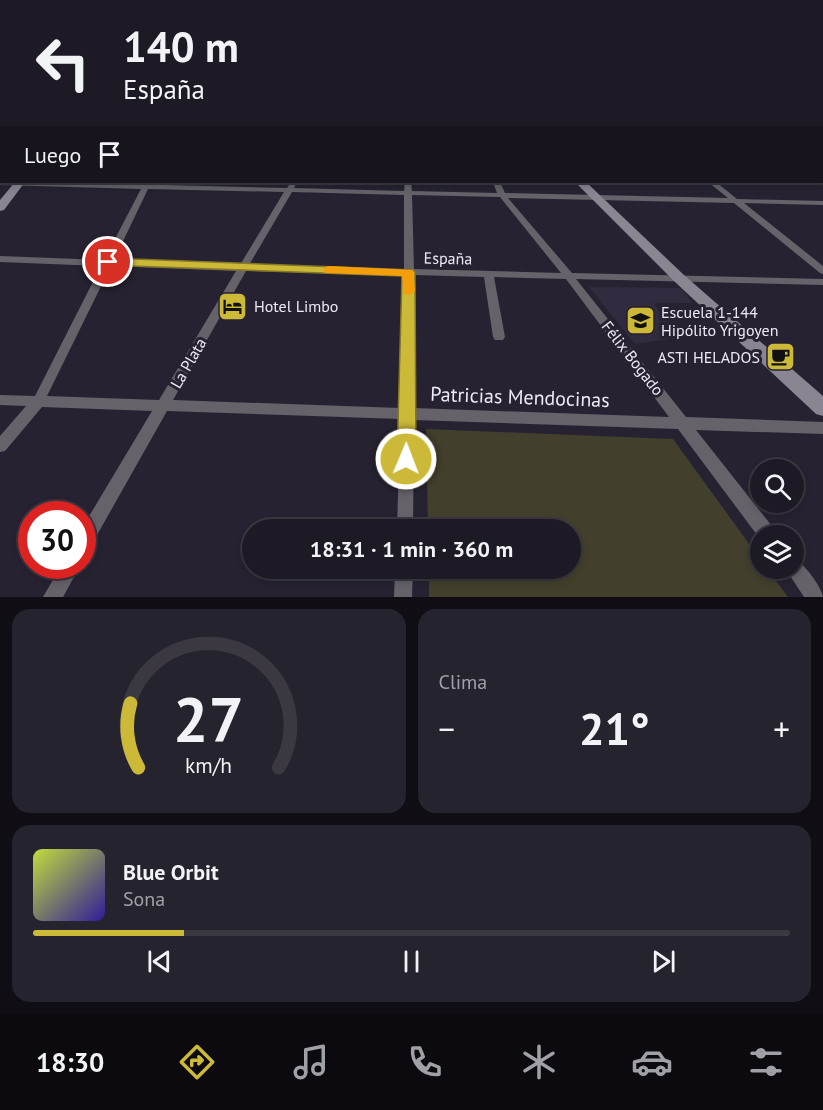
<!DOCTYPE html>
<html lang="es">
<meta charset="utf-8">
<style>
body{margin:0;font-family:"PT Sans",sans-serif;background:#25232d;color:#f1f3f6;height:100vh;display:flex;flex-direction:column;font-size:22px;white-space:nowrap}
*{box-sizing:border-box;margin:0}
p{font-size:20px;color:#a0a1a7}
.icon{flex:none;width:33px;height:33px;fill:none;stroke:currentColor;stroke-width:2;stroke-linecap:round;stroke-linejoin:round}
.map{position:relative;height:597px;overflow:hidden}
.panel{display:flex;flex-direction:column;gap:12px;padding:12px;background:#100e14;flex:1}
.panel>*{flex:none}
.guide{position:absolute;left:0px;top:0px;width:824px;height:183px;box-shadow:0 3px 9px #0003,0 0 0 2px #3b3842;background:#1d1a25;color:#f1f3f6;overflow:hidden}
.buttons{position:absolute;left:750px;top:459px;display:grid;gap:12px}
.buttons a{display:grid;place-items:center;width:54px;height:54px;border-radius:50%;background:#1d1a25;box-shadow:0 3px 9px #0003,0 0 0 2px #3b3842;font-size:30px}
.speed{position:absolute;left:18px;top:501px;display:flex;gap:12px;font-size:30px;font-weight:700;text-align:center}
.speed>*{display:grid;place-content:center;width:78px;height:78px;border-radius:50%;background:#1d1a25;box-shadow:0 3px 9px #0003,0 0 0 2px #3b3842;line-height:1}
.speed .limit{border:9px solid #d22;background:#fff;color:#111}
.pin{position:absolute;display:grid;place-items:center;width:51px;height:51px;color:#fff;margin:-26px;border:3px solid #fff;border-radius:50%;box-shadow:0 2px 6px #0007}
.me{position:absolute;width:66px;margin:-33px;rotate:1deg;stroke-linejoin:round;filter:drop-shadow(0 0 4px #0008)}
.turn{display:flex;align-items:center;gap:21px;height:126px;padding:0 24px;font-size:27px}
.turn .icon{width:78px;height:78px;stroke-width:2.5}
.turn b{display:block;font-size:42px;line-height:51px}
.then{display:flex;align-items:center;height:57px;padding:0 24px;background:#0003;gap:12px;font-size:22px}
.big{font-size:45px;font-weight:800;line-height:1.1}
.panel .card{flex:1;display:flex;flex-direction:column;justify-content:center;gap:9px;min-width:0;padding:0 21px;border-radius:18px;background:#25232d}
.panel .dial{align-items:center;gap:0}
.dial svg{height:156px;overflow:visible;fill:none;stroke:#3b3842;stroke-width:7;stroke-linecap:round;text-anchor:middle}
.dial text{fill:#f1f3f6;stroke:none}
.song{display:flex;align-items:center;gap:18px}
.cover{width:72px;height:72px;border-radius:9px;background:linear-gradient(135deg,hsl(70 70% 55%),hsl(250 70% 35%))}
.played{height:6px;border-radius:3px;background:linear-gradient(90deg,#cdb938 20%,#3b3842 20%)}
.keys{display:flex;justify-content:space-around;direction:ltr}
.heat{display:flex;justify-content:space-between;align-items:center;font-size:33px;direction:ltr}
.panel .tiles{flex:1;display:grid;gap:12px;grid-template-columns:1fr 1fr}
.card:last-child{grid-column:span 2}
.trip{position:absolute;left:242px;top:519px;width:339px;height:60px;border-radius:30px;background:#1d1a25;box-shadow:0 3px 9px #0003,0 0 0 2px #3b3842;font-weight:800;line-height:60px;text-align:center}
.dock{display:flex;height:96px;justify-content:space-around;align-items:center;background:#0c0a0f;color:#a0a1a7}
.dock .icon{width:42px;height:42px}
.dock .selected{color:#cdb938}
.dock b{font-size:27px;color:#f1f3f6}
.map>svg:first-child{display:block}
</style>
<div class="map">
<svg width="823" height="597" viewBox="0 0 823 597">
<rect width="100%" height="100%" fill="#272231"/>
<polygon fill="#322b3f" points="589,287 682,288 692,303 654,303 676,338 635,344"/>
<polygon fill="#423f2c" points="426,429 673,439 760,559 760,568 767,569 788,597 429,597 429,569 570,568 570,530 428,529"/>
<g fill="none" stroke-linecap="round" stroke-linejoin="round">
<g fill="#65626a" fill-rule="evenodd">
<rect x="0" y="70" width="2" height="2"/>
<rect x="822" y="75" width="1" height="3"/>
<polygon points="0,85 2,85 0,88"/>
<rect x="822" y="90" width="1" height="2"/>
<rect x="822" y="105" width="1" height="4"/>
<rect x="0" y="115" width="2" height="4"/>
<polygon points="822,116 823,117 823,121 822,120"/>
<path d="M 0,181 L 287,188 L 291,182 L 297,182 L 294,188 L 404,191 L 405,182 L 411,182 L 412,191 L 497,193 L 493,182 L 500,182 L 505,193 L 728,198 L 708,182 L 716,182 L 737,199 L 823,201 L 823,205 L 744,203 L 823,266 L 823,274 L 820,273 L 734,203 L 508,198 L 572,273 L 823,279 L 823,285 L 576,279 L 686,417 L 823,422 L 823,434 L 696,430 L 775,530 L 777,536 L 760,536 L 760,539 L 678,429 L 414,420 L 413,530 L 397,530 L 400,419 L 167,411 L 88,551 L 82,553 L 82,528 L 152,411 L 42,407 L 5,451 L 0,452 L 0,436 L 26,406 L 0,405 L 0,395 L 35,396 L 101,266 L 0,262 L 0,256 L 104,260 L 141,189 L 0,185 ZM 148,189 L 284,192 L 240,265 L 114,260 ZM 292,192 L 404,195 L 404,269 L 249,265 ZM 412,195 L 500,197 L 561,273 L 414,269 ZM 111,266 L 236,271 L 159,400 L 47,396 ZM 246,271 L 404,275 L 400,408 L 173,400 ZM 414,275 L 484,277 L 493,337 L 495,340 L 503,340 L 505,337 L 494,277 L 566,279 L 669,417 L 414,408 Z"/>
<path d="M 794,559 C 804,563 821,586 823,597 L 804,597 L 785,568 L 794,568 Z"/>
<polygon points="61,566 80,566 63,597 43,597"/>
<polygon points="395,568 413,568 412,597 394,597"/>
</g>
<g fill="#898591" fill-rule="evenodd">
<polygon points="15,182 25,182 4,210 0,211 0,200"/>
<polygon points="575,182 586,182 684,275 823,396 823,416 816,414 674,281"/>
</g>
<g fill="#a4a0af" fill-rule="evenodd">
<rect x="0" y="125" width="2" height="4"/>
<rect x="822" y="146" width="1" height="6"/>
</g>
</g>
<linearGradient id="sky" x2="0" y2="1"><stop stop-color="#15131b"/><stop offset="0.44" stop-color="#41445a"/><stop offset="1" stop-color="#41445a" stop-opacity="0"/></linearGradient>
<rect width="823" height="149" fill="url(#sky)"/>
<polygon fill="#cdb938" stroke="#857824" stroke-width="1.5" points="108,258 413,270 415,272 416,459 413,466 406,468 400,466 397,459 402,276 104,265 102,262"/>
<polygon fill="#f59e0b" points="330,266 413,270 415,291 409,295 404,294 402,276 325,273 323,270 325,267"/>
<defs>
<symbol id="hotel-square" viewBox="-11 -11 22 22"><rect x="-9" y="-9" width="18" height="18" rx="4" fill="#cdb938" stroke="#272231"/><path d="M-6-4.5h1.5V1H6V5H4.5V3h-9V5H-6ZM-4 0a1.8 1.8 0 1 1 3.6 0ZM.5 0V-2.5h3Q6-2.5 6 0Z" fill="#111"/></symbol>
<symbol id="school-square" viewBox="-11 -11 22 22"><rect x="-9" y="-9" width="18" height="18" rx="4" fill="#cdb938" stroke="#272231"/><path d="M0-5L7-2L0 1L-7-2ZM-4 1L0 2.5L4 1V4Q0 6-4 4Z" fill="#111"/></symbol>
<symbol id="cafe-square" viewBox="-11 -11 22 22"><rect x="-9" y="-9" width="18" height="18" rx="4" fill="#cdb938" stroke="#272231"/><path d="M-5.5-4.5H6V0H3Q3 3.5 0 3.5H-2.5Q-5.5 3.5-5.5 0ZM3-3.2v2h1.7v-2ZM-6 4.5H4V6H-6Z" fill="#111"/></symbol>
</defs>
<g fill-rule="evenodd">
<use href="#hotel-square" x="216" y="290" width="33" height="33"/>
<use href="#school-square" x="624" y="304" width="33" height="33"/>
<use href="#cafe-square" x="764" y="340" width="33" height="33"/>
</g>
<g text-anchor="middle" stroke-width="6" stroke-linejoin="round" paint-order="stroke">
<g font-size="16" fill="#edeaf4" stroke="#272231">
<text transform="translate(448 258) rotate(1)" y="6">España</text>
<text transform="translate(633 358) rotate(52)" y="6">Félix Bogado</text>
<text transform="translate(188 363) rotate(-60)" y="6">La Plata</text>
</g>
<g font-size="16" fill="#edeaf4" stroke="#272231" text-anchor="start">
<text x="254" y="312">Hotel Limbo</text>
<text x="661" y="318">Escuela 1-144<tspan x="661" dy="18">Hipólito Yrigoyen</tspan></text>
<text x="760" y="363" text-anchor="end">ASTI HELADOS</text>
</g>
<g font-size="20" fill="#edeaf4" stroke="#272231">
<text transform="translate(520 397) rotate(2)" y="7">Patricias Mendocinas</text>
</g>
</g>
</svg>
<div class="buttons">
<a><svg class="icon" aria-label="search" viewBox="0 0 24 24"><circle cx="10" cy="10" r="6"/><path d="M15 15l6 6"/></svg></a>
<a><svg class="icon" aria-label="layers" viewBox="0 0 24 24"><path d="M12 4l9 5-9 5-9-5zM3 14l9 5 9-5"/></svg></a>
</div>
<div class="speed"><div class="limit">30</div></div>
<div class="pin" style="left:108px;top:262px;background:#d93025"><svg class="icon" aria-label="arrive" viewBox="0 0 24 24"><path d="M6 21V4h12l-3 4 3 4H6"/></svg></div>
<svg class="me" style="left:406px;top:459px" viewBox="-20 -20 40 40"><circle r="17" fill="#cdb938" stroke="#fff" stroke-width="3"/><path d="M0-11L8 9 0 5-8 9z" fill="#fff"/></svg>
<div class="trip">18:31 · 1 min · 360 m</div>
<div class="guide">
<div class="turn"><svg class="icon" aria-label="left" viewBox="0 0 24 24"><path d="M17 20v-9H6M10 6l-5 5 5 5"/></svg><div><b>140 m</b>España</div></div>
<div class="then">Luego<svg class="icon" aria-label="arrive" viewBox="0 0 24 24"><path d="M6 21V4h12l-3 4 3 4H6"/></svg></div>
</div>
</div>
<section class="panel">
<div class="tiles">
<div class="card dial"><svg viewBox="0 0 100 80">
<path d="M14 69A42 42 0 1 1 86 69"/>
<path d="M14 69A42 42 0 0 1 10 36" stroke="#cdb938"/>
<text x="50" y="56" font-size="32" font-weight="700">27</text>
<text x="50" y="72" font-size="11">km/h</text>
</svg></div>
<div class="card"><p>Clima</p>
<div class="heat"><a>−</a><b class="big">21°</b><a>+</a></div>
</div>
<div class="card">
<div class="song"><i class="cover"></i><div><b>Blue Orbit</b><p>Sona</p></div></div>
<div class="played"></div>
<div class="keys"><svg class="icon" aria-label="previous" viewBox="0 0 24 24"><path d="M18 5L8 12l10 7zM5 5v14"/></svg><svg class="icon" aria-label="pause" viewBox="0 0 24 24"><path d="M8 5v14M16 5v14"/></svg><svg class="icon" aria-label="next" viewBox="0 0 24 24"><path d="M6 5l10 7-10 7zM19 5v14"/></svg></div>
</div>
</div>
</section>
<nav class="dock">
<b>18:30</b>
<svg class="icon selected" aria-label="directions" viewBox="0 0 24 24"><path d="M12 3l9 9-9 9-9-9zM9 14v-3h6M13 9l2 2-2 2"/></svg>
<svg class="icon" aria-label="music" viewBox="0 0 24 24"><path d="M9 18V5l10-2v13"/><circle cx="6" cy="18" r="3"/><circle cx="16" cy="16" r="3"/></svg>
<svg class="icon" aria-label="phone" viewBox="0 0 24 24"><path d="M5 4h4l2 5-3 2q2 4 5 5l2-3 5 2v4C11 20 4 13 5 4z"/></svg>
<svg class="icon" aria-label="climate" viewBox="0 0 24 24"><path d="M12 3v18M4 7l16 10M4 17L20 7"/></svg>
<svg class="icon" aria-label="car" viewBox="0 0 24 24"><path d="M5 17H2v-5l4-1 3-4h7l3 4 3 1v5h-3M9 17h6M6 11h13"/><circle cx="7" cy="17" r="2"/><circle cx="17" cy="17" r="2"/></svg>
<svg class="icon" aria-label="filters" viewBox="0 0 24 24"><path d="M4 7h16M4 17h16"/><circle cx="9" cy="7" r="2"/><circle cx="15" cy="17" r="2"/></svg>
</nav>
